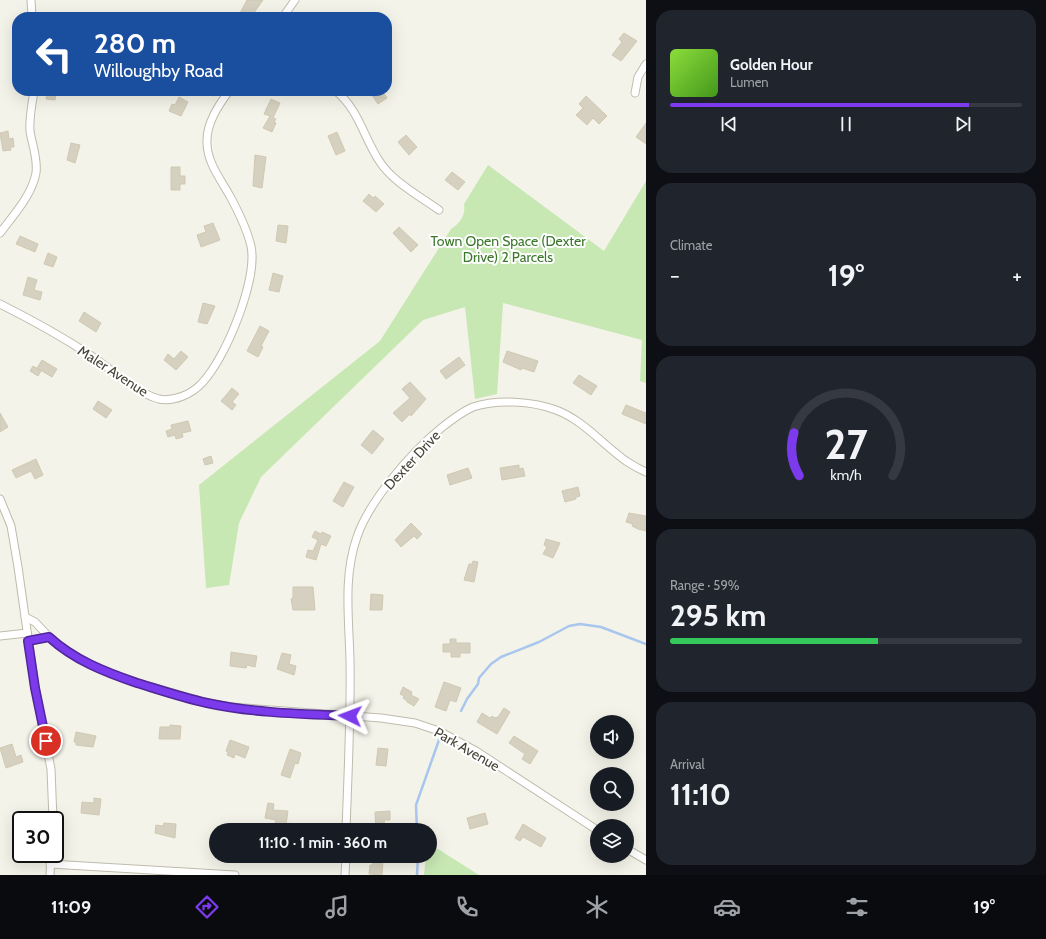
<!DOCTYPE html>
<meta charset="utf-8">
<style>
body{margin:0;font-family:Cabin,sans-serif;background:#20242c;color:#f1f3f6;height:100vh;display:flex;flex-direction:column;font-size:15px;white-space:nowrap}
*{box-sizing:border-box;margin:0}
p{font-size:13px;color:#9ea1a6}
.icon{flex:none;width:22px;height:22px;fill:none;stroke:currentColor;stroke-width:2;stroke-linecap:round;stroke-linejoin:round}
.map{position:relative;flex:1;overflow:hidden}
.panel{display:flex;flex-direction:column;gap:10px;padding:10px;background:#0d0f14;width:400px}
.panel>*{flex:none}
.guide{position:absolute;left:12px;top:12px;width:380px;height:84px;border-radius:16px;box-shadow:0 4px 16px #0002;background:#1a4fa0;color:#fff;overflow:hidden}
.controls{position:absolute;left:590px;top:715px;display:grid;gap:8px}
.controls a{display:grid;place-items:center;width:44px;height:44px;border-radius:50%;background:#171b24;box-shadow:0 4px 16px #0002;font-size:20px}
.speed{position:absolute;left:12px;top:811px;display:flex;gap:8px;font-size:20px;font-weight:700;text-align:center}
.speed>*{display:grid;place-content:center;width:52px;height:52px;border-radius:50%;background:#171b24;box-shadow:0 4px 16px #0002;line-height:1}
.speed .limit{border:2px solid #111;border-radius:6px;background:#fff;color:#111}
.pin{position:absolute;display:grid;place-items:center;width:34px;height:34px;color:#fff;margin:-17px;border:2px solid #fff;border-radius:50%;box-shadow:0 1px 4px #0007}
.me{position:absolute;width:44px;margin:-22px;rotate:273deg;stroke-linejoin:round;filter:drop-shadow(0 0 3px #0008)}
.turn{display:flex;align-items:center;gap:14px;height:84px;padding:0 16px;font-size:18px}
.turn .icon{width:52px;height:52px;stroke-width:2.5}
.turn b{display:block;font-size:28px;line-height:34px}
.big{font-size:30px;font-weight:800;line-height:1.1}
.panel .widget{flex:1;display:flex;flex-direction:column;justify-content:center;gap:6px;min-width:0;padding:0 14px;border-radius:16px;background:#20242c}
.panel .dial{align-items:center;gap:0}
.dial svg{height:104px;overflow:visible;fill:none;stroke:#363941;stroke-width:7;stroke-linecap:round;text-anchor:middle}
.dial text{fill:#f1f3f6;stroke:none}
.song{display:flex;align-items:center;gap:12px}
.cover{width:48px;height:48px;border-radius:6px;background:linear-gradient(135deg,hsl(90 70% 55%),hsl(100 70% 35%))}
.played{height:4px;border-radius:2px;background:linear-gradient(90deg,#7c3aed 85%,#363941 85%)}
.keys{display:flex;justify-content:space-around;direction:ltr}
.heat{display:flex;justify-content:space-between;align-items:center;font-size:22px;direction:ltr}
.charge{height:6px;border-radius:3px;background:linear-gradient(90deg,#34c759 59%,#363941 0)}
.trip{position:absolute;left:209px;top:823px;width:228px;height:40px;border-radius:20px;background:#171b24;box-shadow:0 4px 16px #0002;font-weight:800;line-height:40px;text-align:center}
.tab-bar{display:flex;height:64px;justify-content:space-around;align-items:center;background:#090b0e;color:#9ea1a6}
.tab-bar .icon{width:28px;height:28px}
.tab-bar .current{color:#7c3aed}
.tab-bar b{font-size:18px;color:#f1f3f6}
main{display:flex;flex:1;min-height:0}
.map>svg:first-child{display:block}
</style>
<main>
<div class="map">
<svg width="646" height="875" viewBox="0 0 646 875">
<rect width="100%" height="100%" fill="#f4f3e9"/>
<g fill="#c7e7b3">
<path d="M 488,165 L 604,251 L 646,181 L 646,383 L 640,381 L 642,340 L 503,303 L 497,394 L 475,399 L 465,307 L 423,320 L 261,477 L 239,523 L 229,585 L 206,588 L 199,485 L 380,341 L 451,229 C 460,223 466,215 464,204 Z"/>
<polygon points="430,844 479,875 424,875 426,856 430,856"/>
</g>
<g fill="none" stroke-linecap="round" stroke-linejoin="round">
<g stroke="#a8c6ee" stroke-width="2.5">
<polyline points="461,711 467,699 478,684 479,678 491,664 501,657 539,642 569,626 580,624 601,627 646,644"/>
<polyline points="417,830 416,805 439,740"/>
<polyline points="417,875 418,856"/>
</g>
</g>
<g fill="#d5d0bf" stroke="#d0c9b2">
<polygon points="247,0 263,0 251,17 238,17"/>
<polygon points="624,33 637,41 621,61 612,55 622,42 619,39"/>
<polygon points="369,91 382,91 387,98 378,104"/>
<polygon points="47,92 56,93 55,100 46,99"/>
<polygon points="586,96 607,116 599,124 593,118 587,125 576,115 583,108 579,104"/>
<polygon points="179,97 188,102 181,116 169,111 172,104 175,105"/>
<polygon points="271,99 280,103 273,118 276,119 274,122 276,123 272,132 263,128 270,116 264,114"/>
<polygon points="646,123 646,144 636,137"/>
<polygon points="8,131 9,139 13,138 14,147 10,147 11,150 3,151 0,133"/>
<polygon points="337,132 345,151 336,155 328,136"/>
<polygon points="406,135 417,147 409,155 398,142"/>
<polygon points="71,143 80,145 75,163 67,160"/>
<polygon points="255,155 266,157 262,188 253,186"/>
<polygon points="171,167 180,167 180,176 185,176 185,184 180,184 180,190 171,190"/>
<polygon points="452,172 465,182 458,190 445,180"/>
<polygon points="369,194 373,198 375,196 384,204 376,212 363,201"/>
<polygon points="213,223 220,240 201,247 197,235 206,232 204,226"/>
<polygon points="278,225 288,226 286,243 276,241"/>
<polygon points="399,227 418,245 411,252 393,233"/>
<polygon points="20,236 38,244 35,252 16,244"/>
<polygon points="48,253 57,257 53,267 44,264"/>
<polygon points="273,273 283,276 279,292 269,290"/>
<polygon points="28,277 37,280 34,290 42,292 40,300 23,295"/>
<polygon points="203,303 215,306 207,324 198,322"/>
<polygon points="84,312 101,323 96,332 79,321"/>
<polygon points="260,326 269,331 261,346 263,347 258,357 247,351"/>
<polygon points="181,351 188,357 176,370 164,360 168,354 174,359"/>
<polygon points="507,351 538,361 534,372 522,368 521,370 503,362"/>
<polygon points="459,357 465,365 446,379 440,371"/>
<polygon points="42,360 57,369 52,377 37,368"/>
<polygon points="33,366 41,371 38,376 30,371"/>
<polygon points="579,375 597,386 591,395 573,383"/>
<polygon points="410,382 426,399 411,416 410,414 402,422 393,413 410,398 402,389"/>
<polygon points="232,388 239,394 232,402 236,405 232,410 221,401"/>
<polygon points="98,401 112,410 106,418 93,409"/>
<polygon points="626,405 646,413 646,424 622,414"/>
<polygon points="0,413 8,427 0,432"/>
<polygon points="188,421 191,431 182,433 183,437 176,439 175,435 168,437 166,431 172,429 171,425"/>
<polygon points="373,430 384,439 372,454 361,445"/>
<polygon points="211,456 213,463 205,465 203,459"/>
<polygon points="36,459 43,475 35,479 31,471 16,478 12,470"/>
<polygon points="519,465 519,469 523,468 525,476 502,480 500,468"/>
<polygon points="468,468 472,478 450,485 447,475"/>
<polygon points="344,482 354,487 343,507 333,501"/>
<polygon points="578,487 580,496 576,497 576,499 565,502 562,491"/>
<polygon points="629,513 646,516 646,531 638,529 632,526 633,524 626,522"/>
<polygon points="411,523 422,534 417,539 414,536 401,547 395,540"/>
<polygon points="315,531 321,534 322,532 331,536 326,546 321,544 316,560 306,557 308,550 313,551 318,540 312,537"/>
<polygon points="546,539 560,543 553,558 543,554 547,547 544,545"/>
<polygon points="473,561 478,562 474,582 464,580 469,564 472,564"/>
<polygon points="293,587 313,587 315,610 293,610 291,599 293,598"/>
<polygon points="371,594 383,595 382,610 370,610"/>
<polygon points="450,639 456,639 456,643 470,643 470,653 460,653 460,657 451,657 451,652 443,652 443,644 450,644"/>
<polygon points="231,652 257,656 255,667 247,665 246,668 230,666"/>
<polygon points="282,653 291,655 289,664 296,666 294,675 277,669"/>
<polygon points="444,682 461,688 456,702 450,700 446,711 435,707"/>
<polygon points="403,687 412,692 411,695 419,699 414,706 407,702 407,701 403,698 404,696 400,694"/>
<polygon points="504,708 510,712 497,734 477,722 482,713 490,718 492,716 495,718 498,717"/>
<polygon points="170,725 181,726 180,739 159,739 160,727 170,727"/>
<polygon points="76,732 96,736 93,747 76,745 76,742 74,742"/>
<polygon points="514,736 538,751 530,764 522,759 525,754 509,743"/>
<polygon points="230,740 249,747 245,758 235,754 234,758 227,755 228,752 226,751"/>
<polygon points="12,744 16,757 21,755 23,762 6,768 0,748"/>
<polygon points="378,748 388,749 386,766 376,765"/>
<polygon points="290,749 301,753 298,764 295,763 290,778 281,775"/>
<polygon points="94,798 101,799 99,815 81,813 82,802 94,803"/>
<polygon points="268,803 274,804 273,810 288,811 286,825 275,824 276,820 265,818"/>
<polygon points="390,811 390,820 384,820 385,829 376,830 375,812"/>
<polygon points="485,813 488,824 470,829 467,818"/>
<polygon points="164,823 176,824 175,838 155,833 156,825 163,826"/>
<polygon points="289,823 308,827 308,830 288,830"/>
<polygon points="523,824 546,838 541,847 523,837 520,841 515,838"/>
<polygon points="373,860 383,861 382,875 369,874 370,865 373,865"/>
</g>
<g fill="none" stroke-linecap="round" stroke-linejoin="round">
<defs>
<g id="street">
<polyline points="31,0 32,17"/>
<polyline points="283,17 295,0"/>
<path d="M 336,91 C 358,109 363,135 378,159 C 391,181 418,195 439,210"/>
<polyline points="635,93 638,77 646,64"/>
<path d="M 0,233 C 13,216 32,195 36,173 C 38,158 32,145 30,131 C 29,118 32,104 34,91"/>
<path d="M 0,304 C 30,319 61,336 90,355 C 110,368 136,393 159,399 C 174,402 192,394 202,383 C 226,358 258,279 251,246 C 247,229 239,213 231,198 C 222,181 207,163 207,143 C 206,124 218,106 229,91"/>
<polyline points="0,499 11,526 18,567 35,687 51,769 53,820"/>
<polyline points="25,617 35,622 53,641 79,659 112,674 145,685 208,703 231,707 381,718 415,723 439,731 476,751 597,830"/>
<polyline points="0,636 27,633"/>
<polyline points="28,641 49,637"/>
<path d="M 346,830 C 348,773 351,716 350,660 C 349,619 343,576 357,537 C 369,501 411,453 440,429 C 450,421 461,412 473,407 C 497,399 532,401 556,410 C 583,420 602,444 626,461 C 632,465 639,469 646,472"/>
<polyline points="627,849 646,860"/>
<polyline points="50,864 235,875"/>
<polyline points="50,875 51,854"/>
<polyline points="345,875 346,856"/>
</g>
</defs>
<use href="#street" stroke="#bfbcac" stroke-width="9"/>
<use href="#street" stroke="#fff" stroke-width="7"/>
</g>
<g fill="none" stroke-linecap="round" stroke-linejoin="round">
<defs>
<path id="route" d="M 46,741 L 35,688 L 28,641 L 49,637 C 74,660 105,672 137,683 C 160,690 184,698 207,703 C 253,713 303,714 350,716"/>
</defs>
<use href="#route" stroke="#51269a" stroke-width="10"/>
<use href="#route" stroke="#7c3aed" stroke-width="7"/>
</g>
<g text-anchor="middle" stroke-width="4" stroke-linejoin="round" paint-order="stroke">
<g font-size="14" fill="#3c782c" stroke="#fff">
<text x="508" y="246">Town Open Space (Dexter<tspan x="508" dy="16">Drive) 2 Parcels</tspan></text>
</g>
<g font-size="14" fill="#484438" stroke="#fff">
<text transform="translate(113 371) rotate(33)" y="5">Maler Avenue</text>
<text transform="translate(412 460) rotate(-47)" y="5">Dexter Drive</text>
<text transform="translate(467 749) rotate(30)" y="5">Park Avenue</text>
</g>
</g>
</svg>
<div class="controls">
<a><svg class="icon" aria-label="sound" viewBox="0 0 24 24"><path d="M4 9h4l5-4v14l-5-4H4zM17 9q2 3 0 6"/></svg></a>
<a><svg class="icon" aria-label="search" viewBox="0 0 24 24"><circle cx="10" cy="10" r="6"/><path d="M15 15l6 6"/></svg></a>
<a><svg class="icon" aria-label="layers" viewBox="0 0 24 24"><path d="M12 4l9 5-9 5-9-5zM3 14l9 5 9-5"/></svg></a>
</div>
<div class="speed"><div class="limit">30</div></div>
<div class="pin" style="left:46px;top:741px;background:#d93025"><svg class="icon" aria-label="arrive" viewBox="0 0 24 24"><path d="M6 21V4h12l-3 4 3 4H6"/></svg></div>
<svg class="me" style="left:350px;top:716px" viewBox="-20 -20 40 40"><path d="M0-17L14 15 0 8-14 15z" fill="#7c3aed" stroke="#fff" stroke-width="4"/></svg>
<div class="trip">11:10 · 1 min · 360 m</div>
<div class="guide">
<div class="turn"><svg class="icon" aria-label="left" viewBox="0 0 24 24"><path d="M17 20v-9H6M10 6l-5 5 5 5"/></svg><div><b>280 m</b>Willoughby Road</div></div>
</div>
</div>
<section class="panel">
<div class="widget">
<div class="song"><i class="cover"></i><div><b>Golden Hour</b><p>Lumen</p></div></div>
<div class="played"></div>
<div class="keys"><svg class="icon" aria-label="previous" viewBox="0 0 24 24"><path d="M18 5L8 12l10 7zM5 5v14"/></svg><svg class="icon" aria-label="pause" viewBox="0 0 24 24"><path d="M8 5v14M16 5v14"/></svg><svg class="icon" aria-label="next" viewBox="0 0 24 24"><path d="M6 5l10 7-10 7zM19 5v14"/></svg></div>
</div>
<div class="widget"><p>Climate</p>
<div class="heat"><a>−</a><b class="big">19°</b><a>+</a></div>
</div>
<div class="widget dial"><svg viewBox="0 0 100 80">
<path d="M14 69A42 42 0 1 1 86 69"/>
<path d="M14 69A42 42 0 0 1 10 36" stroke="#7c3aed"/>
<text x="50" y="56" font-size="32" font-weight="700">27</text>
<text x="50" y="72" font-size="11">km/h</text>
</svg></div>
<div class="widget"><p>Range · 59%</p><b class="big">295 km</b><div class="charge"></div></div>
<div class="widget"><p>Arrival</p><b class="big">11:10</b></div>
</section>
</main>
<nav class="tab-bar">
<b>11:09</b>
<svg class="icon current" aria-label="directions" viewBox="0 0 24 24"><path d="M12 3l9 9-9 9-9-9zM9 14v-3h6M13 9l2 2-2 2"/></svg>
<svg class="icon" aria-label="music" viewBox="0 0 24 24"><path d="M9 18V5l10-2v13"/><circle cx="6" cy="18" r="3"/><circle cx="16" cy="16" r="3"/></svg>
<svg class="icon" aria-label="phone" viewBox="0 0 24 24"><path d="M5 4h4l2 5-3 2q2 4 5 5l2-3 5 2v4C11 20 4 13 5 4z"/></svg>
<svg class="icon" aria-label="climate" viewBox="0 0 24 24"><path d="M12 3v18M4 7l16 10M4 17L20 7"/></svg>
<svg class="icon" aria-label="car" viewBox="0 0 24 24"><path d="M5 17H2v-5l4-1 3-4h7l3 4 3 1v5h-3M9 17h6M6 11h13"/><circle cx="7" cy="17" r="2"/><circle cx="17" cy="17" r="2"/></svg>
<svg class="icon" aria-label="filters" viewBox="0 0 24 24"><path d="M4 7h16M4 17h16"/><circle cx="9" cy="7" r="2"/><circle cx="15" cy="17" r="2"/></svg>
<b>19°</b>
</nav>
